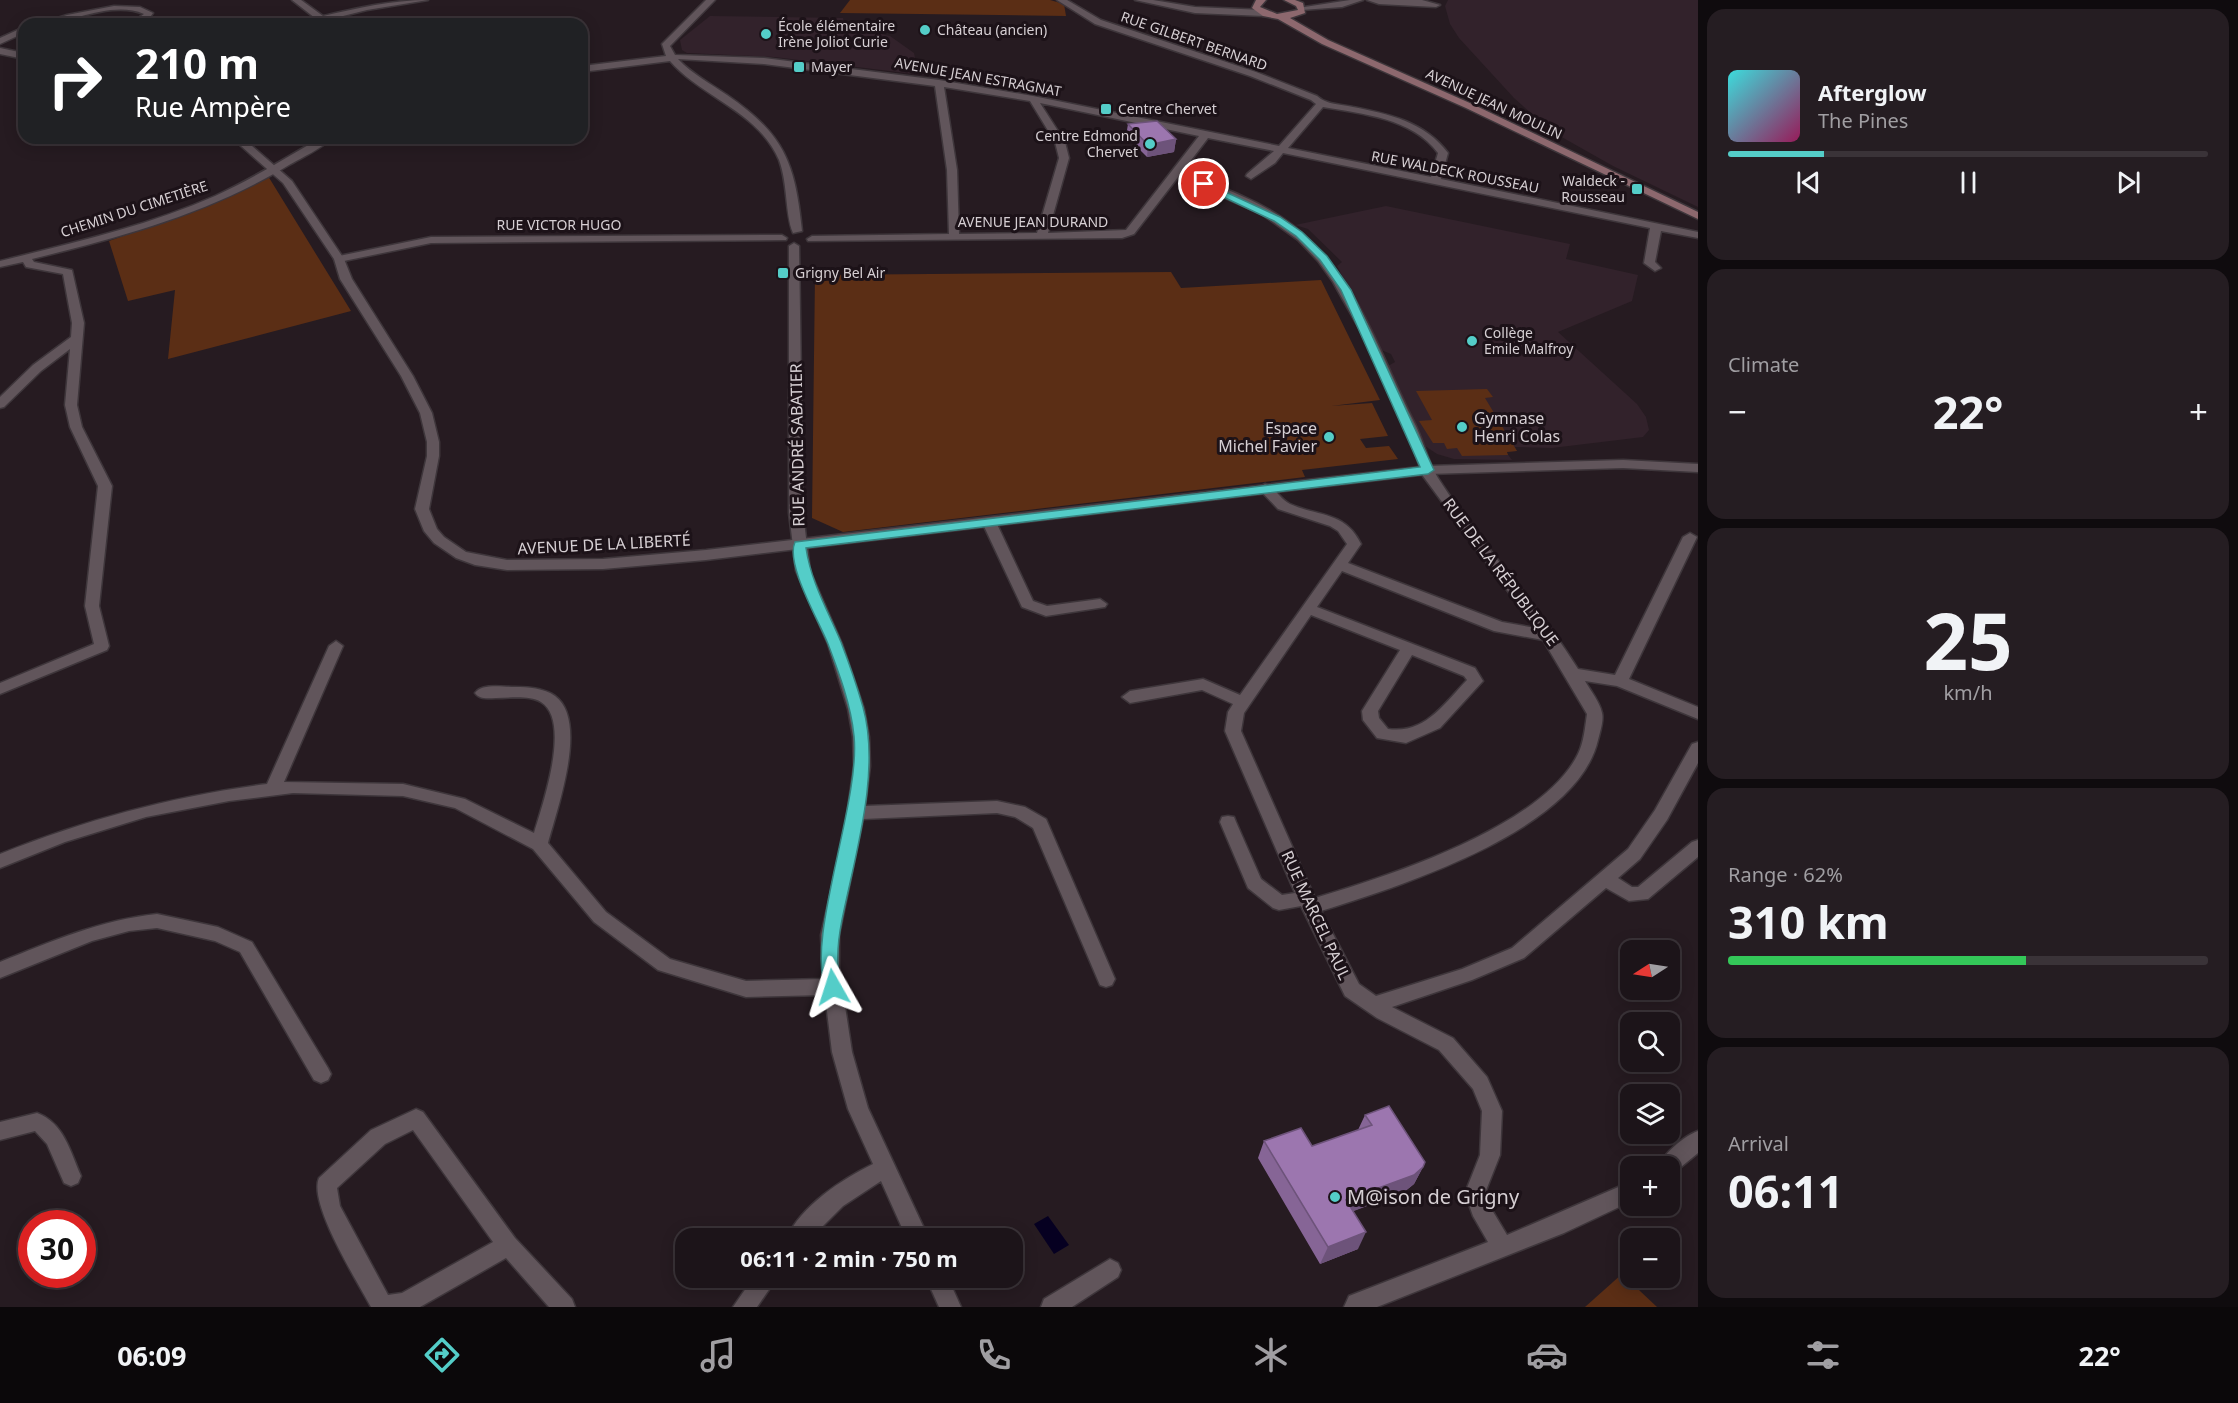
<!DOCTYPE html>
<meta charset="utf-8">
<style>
body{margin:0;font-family:"Noto Sans",sans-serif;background:#251d22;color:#f1f3f6;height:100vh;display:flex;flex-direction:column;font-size:22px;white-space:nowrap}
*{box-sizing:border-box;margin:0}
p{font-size:20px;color:#a09ea2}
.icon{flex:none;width:33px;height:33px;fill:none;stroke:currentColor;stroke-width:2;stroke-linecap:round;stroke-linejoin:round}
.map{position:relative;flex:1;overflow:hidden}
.panel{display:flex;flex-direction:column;gap:9px;padding:9px;background:#0f0b0e;width:540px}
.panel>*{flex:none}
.hud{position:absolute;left:18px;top:18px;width:570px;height:126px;border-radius:18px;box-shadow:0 3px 15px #0003,0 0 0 2px #3a3338;background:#202124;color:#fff;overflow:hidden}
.needle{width:39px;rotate:258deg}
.tools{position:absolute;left:1620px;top:940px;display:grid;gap:12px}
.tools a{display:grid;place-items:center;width:60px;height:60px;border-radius:12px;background:#1c1419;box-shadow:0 3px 15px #0003,0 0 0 2px #3a3338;font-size:30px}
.speed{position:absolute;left:18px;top:1210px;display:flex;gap:12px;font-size:30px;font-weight:700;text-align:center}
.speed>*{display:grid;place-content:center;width:78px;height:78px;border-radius:50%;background:#1c1419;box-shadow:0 3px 15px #0003,0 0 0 2px #3a3338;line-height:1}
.speed .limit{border:9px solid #d22;background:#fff;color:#111}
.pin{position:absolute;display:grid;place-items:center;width:51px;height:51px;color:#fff;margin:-26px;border:3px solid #fff;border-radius:50%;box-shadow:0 2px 6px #0007}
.me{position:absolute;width:66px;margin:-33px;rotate:354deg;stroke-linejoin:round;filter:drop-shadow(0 0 4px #0008)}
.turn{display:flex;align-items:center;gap:21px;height:126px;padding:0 18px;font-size:27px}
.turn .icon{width:78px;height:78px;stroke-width:2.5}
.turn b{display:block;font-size:42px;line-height:51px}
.big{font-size:45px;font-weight:700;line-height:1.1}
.panel .card{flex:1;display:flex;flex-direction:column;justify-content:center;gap:9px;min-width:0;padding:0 21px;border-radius:18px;background:#251d22}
.panel .dial{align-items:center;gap:0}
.dial b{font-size:78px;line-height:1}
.song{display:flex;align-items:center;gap:18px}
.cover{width:72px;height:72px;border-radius:9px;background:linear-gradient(135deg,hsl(180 70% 55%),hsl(330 70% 35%))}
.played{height:6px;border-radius:3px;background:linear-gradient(90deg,#54cdc8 20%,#3a3338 20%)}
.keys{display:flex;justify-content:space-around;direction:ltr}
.heat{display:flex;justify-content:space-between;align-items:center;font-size:33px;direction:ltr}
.charge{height:9px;border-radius:4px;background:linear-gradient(90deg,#34c759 62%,#3a3338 0)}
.trip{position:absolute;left:675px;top:1228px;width:348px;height:60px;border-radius:18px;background:#1c1419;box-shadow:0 3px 15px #0003,0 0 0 2px #3a3338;font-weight:700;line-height:60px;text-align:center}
.menu{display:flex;height:96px;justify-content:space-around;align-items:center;background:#0b080a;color:#a09ea2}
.menu .icon{width:42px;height:42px}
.menu .current{color:#54cdc8}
.menu b{font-size:27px;color:#f1f3f6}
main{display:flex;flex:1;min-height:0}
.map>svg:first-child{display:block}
</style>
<main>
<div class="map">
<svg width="1698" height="1307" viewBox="0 0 1698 1307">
<rect width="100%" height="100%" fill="#261b21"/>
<g fill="#32222b">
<polygon points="1448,0 1698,0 1698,207 1613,166 1551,131 1514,98 1459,38 1450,24 1445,6"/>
<polygon points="710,16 843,18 845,26 890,36 914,53 916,63 925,63 933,71 931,76 774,57 687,53 682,50 680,40"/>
<polygon points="1386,206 1570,244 1566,259 1638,275 1632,301 1558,332 1637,404 1646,417 1649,430 1643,437 1552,448 1515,447 1517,451 1506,452 1512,460 1454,459 1437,454 1425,446 1388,366 1395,362 1391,354 1381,350 1337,266 1342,262 1308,229 1295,225"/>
</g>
<g fill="#5b2e15">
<polygon points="850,0 1050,0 1064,4 1066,16 840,13"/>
<polygon points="268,176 351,311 168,359 175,290 128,301 109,241 201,208"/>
<polygon points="1171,272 1181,288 1321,280 1380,400 1331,406 1372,403 1388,436 1360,439 1366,448 1389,446 1398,459 1302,470 1305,477 843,532 812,518 815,275"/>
<polygon points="1487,389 1493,397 1485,398 1517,451 1507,452 1508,455 1462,456 1457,448 1447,449 1444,443 1433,443 1419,421 1432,420 1416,391"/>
<polygon points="1622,1274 1657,1307 1585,1307"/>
</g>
<polygon fill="#060021" points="1048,1216 1069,1245 1054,1254 1034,1224"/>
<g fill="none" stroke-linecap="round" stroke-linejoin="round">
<defs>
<g id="minor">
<path d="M 292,0 L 301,0 L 323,16 C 358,8 392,0 428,0 L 367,10 L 311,24 L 296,24 L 315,18 Z"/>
<path d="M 706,0 L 715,0 L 670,46 L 675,55 L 764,58 L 939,80 L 1033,96 L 1279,146 L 1316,104 L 1311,100 L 1250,76 L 1095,24 L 1057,0 L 1067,0 L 1101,20 L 1256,72 L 1317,96 C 1327,105 1340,104 1353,107 C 1389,114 1425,122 1448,153 L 1441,179 L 1698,232 L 1698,238 L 1661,231 L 1655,262 L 1661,268 L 1655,271 L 1644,263 L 1650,228 L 1283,153 L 1275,163 L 1251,179 L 1246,176 L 1247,174 L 1274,151 L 1208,138 L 1182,172 C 1215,185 1251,197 1281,217 C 1352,263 1377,348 1413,420 C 1423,438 1427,461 1438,478 C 1481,545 1536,602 1578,669 L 1615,675 L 1683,537 L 1690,533 L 1697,537 L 1629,679 L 1698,707 L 1698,719 L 1617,686 L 1585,681 C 1590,690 1600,702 1602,713 C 1604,720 1600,732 1598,740 C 1577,831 1400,886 1321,911 L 1359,984 L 1376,996 L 1462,969 L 1512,948 L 1628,849 L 1655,810 L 1692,744 L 1698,742 L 1698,763 L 1667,820 L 1640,859 L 1618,878 L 1632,887 L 1638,887 L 1692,842 L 1698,840 L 1698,857 L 1648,899 L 1629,901 L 1606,888 L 1524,958 L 1472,980 L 1392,1007 L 1453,1038 L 1487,1077 L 1502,1111 L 1500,1155 L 1485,1193 L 1489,1205 L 1507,1235 L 1630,1182 L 1630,1202 L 1564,1233 L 1377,1307 L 1344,1307 L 1349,1296 L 1488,1242 L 1473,1216 L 1465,1193 L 1480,1155 L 1482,1111 L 1473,1089 L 1439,1050 L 1377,1018 L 1345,996 L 1301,906 L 1279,910 L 1273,908 L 1248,888 L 1220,822 L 1222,817 L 1228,816 L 1234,817 L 1236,822 L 1261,879 L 1282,895 L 1295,893 L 1225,731 L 1228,712 L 1233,704 L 1202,690 L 1130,703 L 1122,697 L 1130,691 L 1203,679 L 1240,695 L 1347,544 L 1338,531 L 1330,526 L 1278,509 L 1258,488 L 1265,484 C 1275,487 1280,499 1290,504 C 1319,517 1345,511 1361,544 L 1348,563 L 1502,622 L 1535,628 L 1423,476 L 1410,439 L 1360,330 L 1333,282 L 1318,261 L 1298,240 L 1263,215 L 1178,177 L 1134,234 L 1122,238 L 808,241 L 807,239 L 812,236 L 949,234 L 947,170 L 935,86 L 764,64 L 678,59 C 692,74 711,84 727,95 C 785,135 795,163 802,231 L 793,233 C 785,214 788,184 779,160 C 758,111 702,98 670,61 L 582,72 L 582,66 L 666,56 L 662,44 ZM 944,87 L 1030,101 L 1055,142 L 1059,158 L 1037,233 L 959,234 L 957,170 ZM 1040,103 L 1199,136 L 1126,230 L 1048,233 L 1069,158 L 1065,142 ZM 1323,107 C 1363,114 1412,118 1438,153 L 1431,177 L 1288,148 ZM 1342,571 L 1494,631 L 1543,640 L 1587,714 C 1585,727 1584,742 1578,754 C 1542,827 1389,876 1315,898 L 1241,731 L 1244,713 L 1311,615 L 1400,650 L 1362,711 L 1363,720 L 1377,738 L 1406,743 L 1440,728 L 1483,681 L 1475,668 L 1317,607 ZM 1412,655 L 1464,676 L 1467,680 C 1443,705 1425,734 1388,729 L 1379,718 L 1378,711 Z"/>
<polygon points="1135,0 1153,0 1195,7 1264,10 1268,13 1264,16 1195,13"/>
<polygon points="1367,0 1422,0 1440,5 1436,7 1379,4"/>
<path d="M 114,6 L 140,7 L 153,13 C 147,23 141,24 130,24 L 144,14 C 111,0 72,24 39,24 L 67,15 Z"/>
<polygon points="24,27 24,33 0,44 0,38"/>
<path d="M 320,138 L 332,138 C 321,149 303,157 289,165 C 210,213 122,237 32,259 L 34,262 L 72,270 L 84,323 L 77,405 L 82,427 L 112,486 L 99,606 L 109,646 L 107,650 L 0,694 L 0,683 L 94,644 L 85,606 L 98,486 L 70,427 L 65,405 L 70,349 L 41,371 L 4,407 L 0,408 L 0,397 L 33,365 L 71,337 L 72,323 L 63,274 L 26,267 L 23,262 L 0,267 L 0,261 C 73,243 147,226 215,196 C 252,179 286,158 320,138 Z"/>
<polygon points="782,235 787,238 786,240 431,243 339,262 334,259 339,256 431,237"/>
<path d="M 794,243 L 799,246 L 803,513 L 810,571 L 842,644 L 864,709 L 869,737 L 870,766 L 865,806 L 997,801 L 1025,807 L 1046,819 L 1115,979 L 1112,985 L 1106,987 L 1100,985 L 1033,828 L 1015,817 L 997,813 L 863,819 L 839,935 L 839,967 L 852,1052 L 868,1108 L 929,1239 L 907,1239 L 881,1181 L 843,1206 L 810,1239 L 786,1239 C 801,1206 842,1179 873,1164 L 848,1109 L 832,1052 L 825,995 L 746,997 L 658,970 L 594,922 L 533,849 L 455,808 L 403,796 L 293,793 L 229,801 L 146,817 L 65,842 L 0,868 L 0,854 C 87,819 174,796 267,784 L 329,646 L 336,641 L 343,646 L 284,782 L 403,784 L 465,799 L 534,833 C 542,806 572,721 541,702 C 529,695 510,698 496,698 C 488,698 480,700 475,693 C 481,683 504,687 515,687 C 528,687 544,688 555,696 C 589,721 557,809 548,843 L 606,912 L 670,959 L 746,981 L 823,979 L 821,935 L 845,829 L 854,766 L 853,737 L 848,709 L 828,644 L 796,571 L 789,513 L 789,246 Z"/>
<polygon points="989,518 996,522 1033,601 1047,606 1100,599 1107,604 1105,607 1046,616 1022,607 982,522"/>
<path d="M 157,914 L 218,927 L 252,942 L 328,1068 L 331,1074 L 328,1080 L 321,1083 L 314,1080 L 240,952 L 215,941 L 157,928 L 129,931 L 92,941 L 0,978 L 0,962 C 52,941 101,920 157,914 Z"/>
<path d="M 416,1109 L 423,1112 L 515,1238 L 572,1299 L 575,1307 L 549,1307 L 506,1258 L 420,1307 L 371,1307 C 357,1281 308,1203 319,1178 L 371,1130 ZM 413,1130 L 493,1242 L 402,1293 L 388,1295 L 340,1206 L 337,1188 L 385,1144 Z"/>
<path d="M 37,1113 C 64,1123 70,1151 81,1176 L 78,1183 L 71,1186 L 64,1183 L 47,1144 L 35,1131 L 0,1140 L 0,1122 Z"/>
<path d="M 1698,1131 L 1698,1153 L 1670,1176 L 1670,1167 L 1658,1167 C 1664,1153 1684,1136 1698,1131 Z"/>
<polygon points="1110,1259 1118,1263 1121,1270 1118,1277 1072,1307 1041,1307 1044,1299"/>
<polygon points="753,1278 777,1278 757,1307 733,1307"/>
<polygon points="926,1278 948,1278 961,1307 939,1307"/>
</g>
<g id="tertiary">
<polygon points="1350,0 1363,0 1342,7 1302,10 1298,8"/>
<polygon points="0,48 24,53 24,59 0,54"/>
<polygon points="232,138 243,138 292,181 344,259 352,279 413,376 432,413 439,442 439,456 429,509 437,529 444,537 466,552 507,560 603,559 706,550 1428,466 1623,460 1698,464 1698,472 1623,468 1428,474 706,560 603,569 507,570 475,565 456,558 434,543 424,531 415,509 427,456 427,442 420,413 401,376 340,279 334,259 283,183"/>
</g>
<polygon id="secondary" points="1256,0 1266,0 1260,7 1277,14 1298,10 1296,6 1284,0 1295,0 1303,3 1305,13 1290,18 1328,40 1472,104 1698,212 1698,219 1466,108 1322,44 1278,19 1263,16 1252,8"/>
</defs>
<use href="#minor" stroke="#3e363b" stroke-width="3"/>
<use href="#tertiary" stroke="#3e363b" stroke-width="3"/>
<use href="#secondary" stroke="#3e363b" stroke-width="3"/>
<use href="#minor" fill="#61555b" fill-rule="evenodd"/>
<use href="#tertiary" fill="#61555b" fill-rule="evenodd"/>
<use href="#secondary" fill="#8d686e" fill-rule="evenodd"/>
</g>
<g fill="#866596">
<polygon points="1128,124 1176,139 1174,152 1147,157 1126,136"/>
<polygon points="1365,1115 1423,1167 1414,1184 1404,1192 1353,1211 1358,1249 1320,1264 1258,1158 1264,1141 1312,1146 1358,1130"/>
</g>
<g fill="#6d537a">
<polygon points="1176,139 1174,152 1147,157 1148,145"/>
<polygon points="1423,1167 1414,1184 1404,1192 1338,1217 1346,1200"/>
<polygon points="1366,1232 1358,1249 1320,1264 1328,1247"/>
</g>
<g fill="#9c76af" stroke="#6d537a" stroke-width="1.5">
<polygon points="1157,121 1176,139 1148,145 1128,124"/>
<polygon points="1389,1106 1425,1162 1423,1167 1414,1175 1346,1200 1366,1232 1328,1247 1264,1141 1301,1128 1312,1146 1372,1125 1365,1115"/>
</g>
<path fill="#54cdc8" stroke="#378582" stroke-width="1.5" d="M 1204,182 L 1280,217 L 1302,232 L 1327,256 L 1351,290 L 1434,470 L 1428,474 L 806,548 C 811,582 828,611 841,642 C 849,663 857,686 863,707 C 881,772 855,855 842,920 C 839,935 837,950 838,966 C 838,975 843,984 839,992 L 833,994 L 827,992 C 803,943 861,803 854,736 C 851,705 839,673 828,644 C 819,621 785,564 795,542 L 1420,467 L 1341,290 L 1320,260 L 1296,236 L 1274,221 L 1200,186 L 1199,184 Z"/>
<g fill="#54cdc8" stroke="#1c1218" stroke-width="2">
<circle cx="925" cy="30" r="6"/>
<circle cx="766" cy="34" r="6"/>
<rect x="793" y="61" width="12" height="12" rx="3"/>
<rect x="1100" y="103" width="12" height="12" rx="3"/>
<circle cx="1150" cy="144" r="6"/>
<rect x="1631" y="183" width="12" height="12" rx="3"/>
<rect x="777" y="267" width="12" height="12" rx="3"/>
<circle cx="1472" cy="341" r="6"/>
<circle cx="1462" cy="427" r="6"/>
<circle cx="1329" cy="437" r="6"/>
<circle cx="1335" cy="1197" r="6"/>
</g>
<g text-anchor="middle" stroke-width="6" stroke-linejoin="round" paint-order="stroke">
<g font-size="14" fill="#d6cfd3" stroke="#1c1218" text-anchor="start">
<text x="778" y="31">École élémentaire<tspan x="778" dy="16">Irène Joliot Curie</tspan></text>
<text x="937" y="35">Château (ancien)</text>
<text x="811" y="72">Mayer</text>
<text x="1118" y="114">Centre Chervet</text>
<text x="1138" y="141" text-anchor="end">Centre Edmond<tspan x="1138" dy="16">Chervet</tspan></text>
<text x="1625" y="186" text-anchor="end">Waldeck -<tspan x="1625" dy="16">Rousseau</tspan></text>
<text x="795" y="278">Grigny Bel Air</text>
<text x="1484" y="338">Collège<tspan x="1484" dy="16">Emile Malfroy</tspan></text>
</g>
<g font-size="14" fill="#d6cfd3" stroke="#1c1218">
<text transform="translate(1194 41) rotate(19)" y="5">RUE GILBERT BERNARD</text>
<text transform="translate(978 77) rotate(10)" y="5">AVENUE JEAN ESTRAGNAT</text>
<text transform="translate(1494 104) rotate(25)" y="5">AVENUE JEAN MOULIN</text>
<text transform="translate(1455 172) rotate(11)" y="5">RUE WALDECK ROUSSEAU</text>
<text transform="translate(134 209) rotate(-18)" y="5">CHEMIN DU CIMETIÈRE</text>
<text x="1033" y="227">AVENUE JEAN DURAND</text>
<text x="559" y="230">RUE VICTOR HUGO</text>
</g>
<g font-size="16" fill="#d6cfd3" stroke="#1c1218" text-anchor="start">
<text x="1474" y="424">Gymnase<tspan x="1474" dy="18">Henri Colas</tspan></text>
<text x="1317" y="434" text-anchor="end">Espace<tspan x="1317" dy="18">Michel Favier</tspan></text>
</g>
<g font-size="16" fill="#d6cfd3" stroke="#1c1218">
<text transform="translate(797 445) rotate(-91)" y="6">RUE ANDRÉ SABATIER</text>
<text transform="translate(604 544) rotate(-3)" y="6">AVENUE DE LA LIBERTÉ</text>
<text transform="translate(1501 572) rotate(53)" y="6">RUE DE LA RÉPUBLIQUE</text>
<text transform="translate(1316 915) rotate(65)" y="6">RUE MARCEL PAUL</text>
</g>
<g font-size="20" fill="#d6cfd3" stroke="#1c1218" text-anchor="start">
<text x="1347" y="1204">M@ison de Grigny</text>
</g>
</g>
</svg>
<div class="tools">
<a><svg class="needle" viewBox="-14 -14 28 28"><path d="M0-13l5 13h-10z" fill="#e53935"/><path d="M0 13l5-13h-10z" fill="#a09ea2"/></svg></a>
<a><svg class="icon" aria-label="search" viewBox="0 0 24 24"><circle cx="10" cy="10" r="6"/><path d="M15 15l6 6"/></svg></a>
<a><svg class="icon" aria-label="layers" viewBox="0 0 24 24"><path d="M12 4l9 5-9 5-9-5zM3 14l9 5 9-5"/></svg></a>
<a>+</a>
<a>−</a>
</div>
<div class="speed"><div class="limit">30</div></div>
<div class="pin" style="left:1204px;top:184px;background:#d93025"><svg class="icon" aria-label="arrive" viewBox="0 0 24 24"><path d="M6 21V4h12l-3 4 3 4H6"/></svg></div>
<svg class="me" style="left:833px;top:987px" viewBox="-20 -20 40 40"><path d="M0-17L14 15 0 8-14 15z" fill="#54cdc8" stroke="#fff" stroke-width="4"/></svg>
<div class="trip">06:11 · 2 min · 750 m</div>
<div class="hud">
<div class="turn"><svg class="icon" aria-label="right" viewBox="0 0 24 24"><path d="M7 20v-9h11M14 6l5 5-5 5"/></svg><div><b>210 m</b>Rue Ampère</div></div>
</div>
</div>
<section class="panel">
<div class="card">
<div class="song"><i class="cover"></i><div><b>Afterglow</b><p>The Pines</p></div></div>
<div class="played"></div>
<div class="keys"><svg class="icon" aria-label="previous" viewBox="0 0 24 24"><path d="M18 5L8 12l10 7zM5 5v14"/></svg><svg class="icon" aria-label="pause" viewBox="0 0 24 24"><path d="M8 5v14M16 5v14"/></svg><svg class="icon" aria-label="next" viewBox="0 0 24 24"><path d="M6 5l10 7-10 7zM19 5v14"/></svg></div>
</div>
<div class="card"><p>Climate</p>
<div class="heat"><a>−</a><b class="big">22°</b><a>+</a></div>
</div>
<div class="card dial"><b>25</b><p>km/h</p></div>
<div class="card"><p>Range · 62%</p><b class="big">310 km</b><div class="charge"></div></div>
<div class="card"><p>Arrival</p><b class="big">06:11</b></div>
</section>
</main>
<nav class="menu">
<b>06:09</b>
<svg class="icon current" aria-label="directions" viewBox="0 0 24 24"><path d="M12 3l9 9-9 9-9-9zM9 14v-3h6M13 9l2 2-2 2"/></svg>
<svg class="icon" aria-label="music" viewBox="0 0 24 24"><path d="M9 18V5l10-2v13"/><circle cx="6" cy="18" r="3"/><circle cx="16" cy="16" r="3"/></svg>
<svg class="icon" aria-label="phone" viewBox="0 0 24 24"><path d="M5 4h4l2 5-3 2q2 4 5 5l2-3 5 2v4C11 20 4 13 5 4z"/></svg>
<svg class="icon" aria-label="climate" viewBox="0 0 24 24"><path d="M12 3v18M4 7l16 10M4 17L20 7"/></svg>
<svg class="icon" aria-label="car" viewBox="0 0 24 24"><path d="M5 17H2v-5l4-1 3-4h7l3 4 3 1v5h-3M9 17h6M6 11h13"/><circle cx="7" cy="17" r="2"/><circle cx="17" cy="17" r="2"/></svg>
<svg class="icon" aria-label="filters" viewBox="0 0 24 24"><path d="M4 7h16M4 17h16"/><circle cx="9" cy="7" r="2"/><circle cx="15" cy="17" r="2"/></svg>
<b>22°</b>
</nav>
